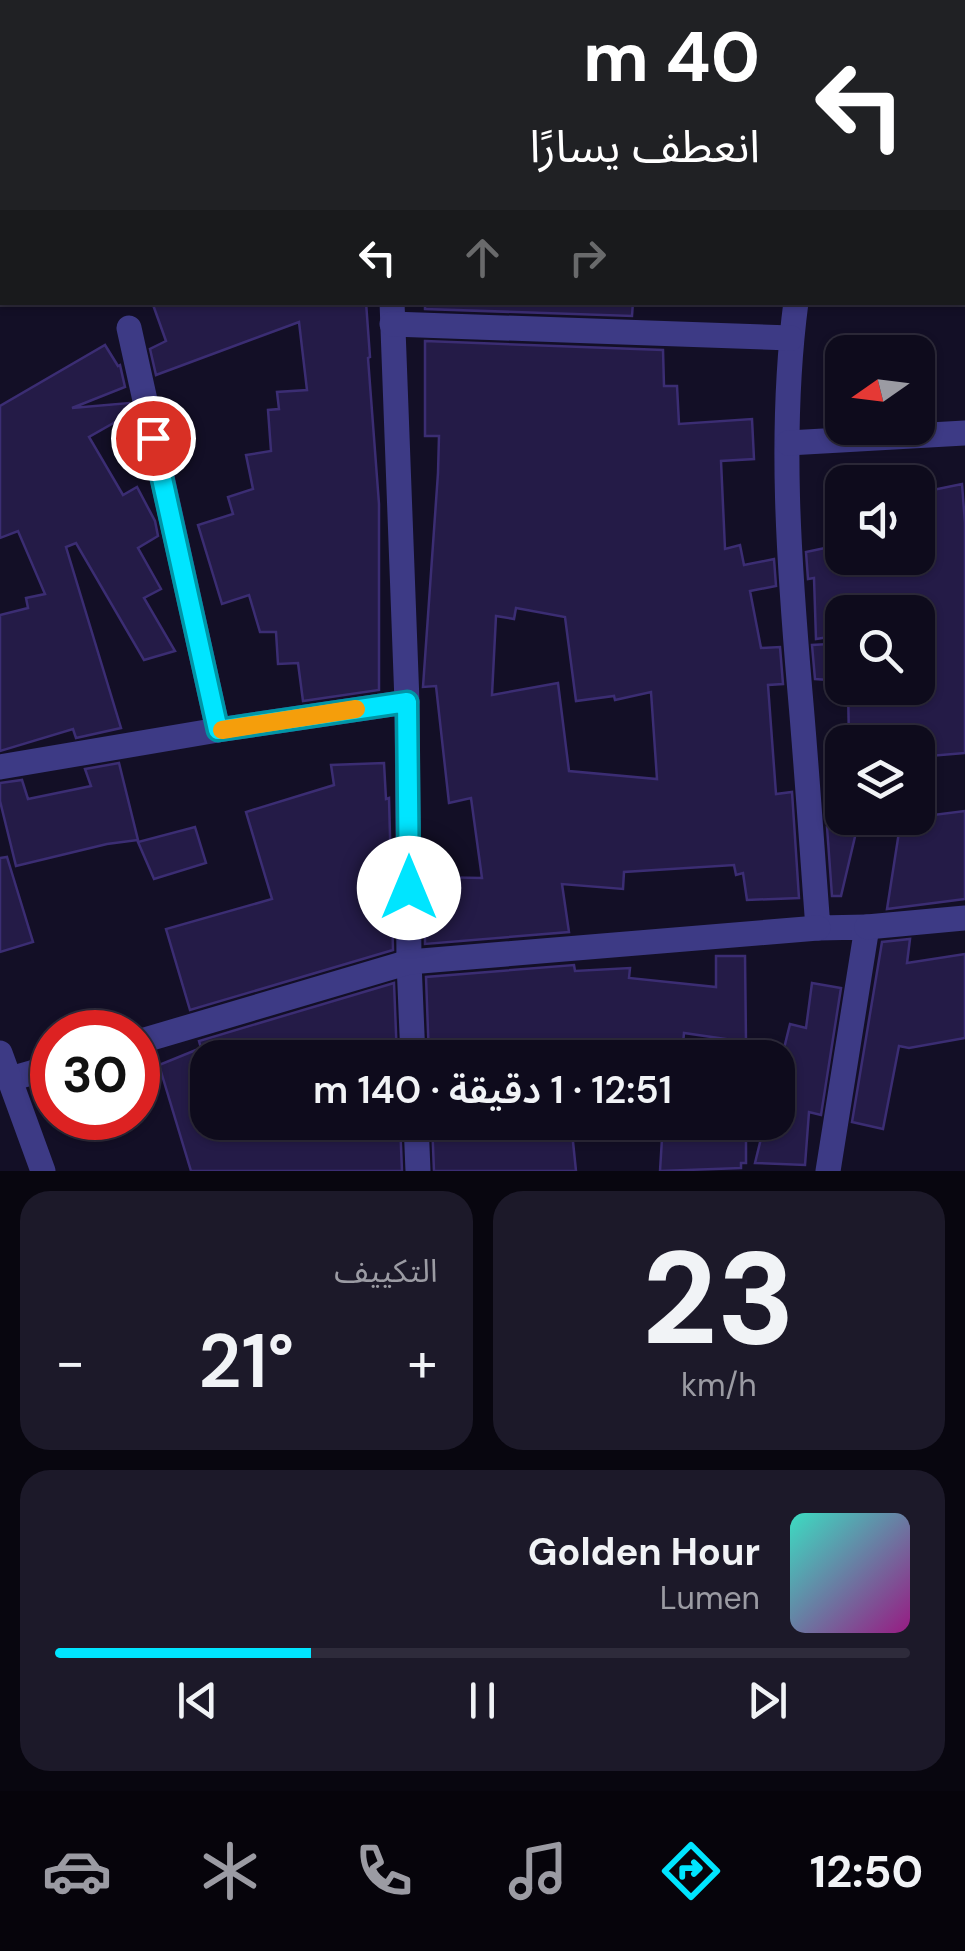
<!DOCTYPE html>
<html lang="ar">
<meta charset="utf-8">
<style>
body{margin:0;font-family:"DM Sans","Noto Sans Arabic",sans-serif;background:#1c1929;color:#f1f3f6;direction:rtl;height:100vh;display:flex;flex-direction:column;font-size:38px;white-space:nowrap}
*{box-sizing:border-box;margin:0}
p{font-size:32px;color:#9b9ba3}
.icon{flex:none;width:55px;height:55px;fill:none;stroke:currentColor;stroke-width:2;stroke-linecap:round;stroke-linejoin:round}
.map{position:relative;height:1171px;overflow:hidden;direction:ltr}
.panel{display:flex;flex-direction:column;gap:20px;padding:20px;background:#08060f;flex:1}
.panel>*{flex:none}
.guide{position:absolute;left:0px;top:0px;width:965px;height:305px;box-shadow:0 2px 8px #0004,0 0 0 2px #2e2b3b;direction:rtl;background:#202124;color:#fff;overflow:hidden}
.needle{width:65px;rotate:256deg}
.fabs{position:absolute;left:825px;top:335px;display:grid;gap:20px}
.fabs a{display:grid;place-items:center;width:110px;height:110px;border-radius:20px;background:#0e0b1c;box-shadow:0 2px 8px #0004,0 0 0 2px #2e2b3b;font-size:50px}
.speed{position:absolute;left:30px;top:1010px;display:flex;gap:20px;font-size:50px;font-weight:700;text-align:center}
.speed>*{display:grid;place-content:center;width:130px;height:130px;border-radius:50%;background:#0e0b1c;box-shadow:0 2px 8px #0004,0 0 0 2px #2e2b3b;line-height:1}
.speed .limit{border:15px solid #d22;background:#fff;color:#111}
.pin{position:absolute;display:grid;place-items:center;width:85px;height:85px;color:#fff;margin:-42px;border:5px solid #fff;border-radius:50%;box-shadow:0 2px 10px #0007}
.me{position:absolute;width:110px;margin:-55px;rotate:0deg;stroke-linejoin:round;filter:drop-shadow(0 0 8px #0008)}
.turn{display:flex;align-items:center;gap:35px;height:210px;padding:0 40px;font-size:45px}
.turn .icon{width:130px;height:130px;stroke-width:2.5}
.turn b{display:block;font-size:70px;line-height:85px}
.lanes{display:flex;align-items:center;height:95px;padding:0 40px;background:#0003;justify-content:center;gap:50px;direction:ltr}
.lanes .off{opacity:.35}
.big{font-size:75px;font-weight:600;line-height:1.1}
.panel .widget{flex:1;display:flex;flex-direction:column;justify-content:center;gap:15px;min-width:0;padding:0 35px;border-radius:30px;background:#1c1929}
.panel .dial{align-items:center;gap:0}
.dial b{font-size:130px;line-height:1}
.song{display:flex;align-items:center;gap:30px}
.cover{width:120px;height:120px;border-radius:15px;background:linear-gradient(135deg,hsl(170 70% 55%),hsl(310 70% 35%))}
.played{height:10px;border-radius:5px;background:linear-gradient(90deg,#00e5ff 30%,#2e2b3b 30%)}
.keys{display:flex;justify-content:space-around;direction:ltr}
.heat{display:flex;justify-content:space-between;align-items:center;font-size:55px;direction:ltr}
.panel .tiles{flex:1;display:grid;gap:20px;grid-template-columns:1fr 1fr}
.widget:last-child{grid-column:span 2}
.trip{position:absolute;left:190px;top:1040px;width:605px;height:100px;border-radius:30px;background:#0e0b1c;box-shadow:0 2px 8px #0004,0 0 0 2px #2e2b3b;font-weight:600;line-height:100px;text-align:center;direction:rtl}
.tab-bar{display:flex;height:160px;justify-content:space-around;align-items:center;background:#06040b;color:#9b9ba3}
.tab-bar .icon{width:70px;height:70px}
.tab-bar .on{color:#00e5ff}
.tab-bar b{font-size:45px;color:#f1f3f6}
.map>svg:first-child{display:block}
</style>
<div class="map">
<svg width="965" height="1171" viewBox="0 0 965 1171">
<rect width="100%" height="100%" fill="#130f26"/>
<g fill="#241b47" stroke="#3b2d73" stroke-width="2.5" fill-rule="evenodd">
<polygon points="152,302 366,302 370,357 368,358 379,504 379,690 303,701 298,663 278,664 276,632 260,632 249,595 222,604 198,525 233,514 228,497 253,489 246,455 271,451 268,410 279,409 277,392 307,390 299,322 156,375 150,349 166,341"/>
<polygon points="425,302 633,302 632,316 425,309"/>
<path d="M 425,341 L 663,350 L 664,386 L 677,386 L 679,424 L 752,419 L 754,459 L 721,461 L 725,549 L 740,545 L 744,565 L 774,559 L 776,586 L 750,591 L 761,648 L 780,647 L 783,684 L 768,685 L 776,794 L 792,792 L 799,898 L 747,900 L 743,873 L 736,875 L 734,865 L 624,872 L 623,889 L 562,884 L 569,932 L 425,944 L 425,877 L 482,878 L 471,798 L 449,803 L 436,686 L 423,687 L 438,473 L 439,436 L 425,436 ZM 516,608 L 565,617 L 576,701 L 614,696 L 615,700 L 651,692 L 657,779 L 569,771 L 558,683 L 492,695 L 496,616 L 514,619 Z"/>
<polygon points="105,345 118,366 120,365 125,387 72,408 129,403 131,413 89,437 123,495 137,487 155,521 158,536 138,548 161,589 144,598 175,651 144,660 76,543 66,547 121,728 76,738 73,729 0,751 0,615 28,608 26,598 45,594 18,531 0,538 0,406"/>
<polygon points="962,484 965,523 965,753 918,757 918,742 849,742 848,688 918,688 918,612 842,612 842,635 816,639 814,578 808,579 806,552 839,545 839,558 918,558 918,493"/>
<polygon points="829,644 829,680 815,679 812,645"/>
<polygon points="119,763 138,840 107,844 16,866 0,801 0,783 22,780 28,799 91,786 85,769"/>
<polygon points="384,763 386,799 389,798 393,950 190,1010 166,929 272,899 246,812 334,785 331,765"/>
<polygon points="965,811 965,899 887,909 901,819"/>
<polygon points="858,824 841,896 832,896 827,827"/>
<polygon points="195,827 206,863 154,879 138,842"/>
<polygon points="7,857 33,942 0,952 0,858"/>
<polygon points="910,939 907,963 965,954 965,1038 909,1048 899,1046 883,1129 852,1122 882,942"/>
<polygon points="716,956 745,956 746,1042 684,1033 682,1056 663,1054 663,1058 429,1058 426,977 574,965 575,971 630,968 629,978 716,987"/>
<polygon points="394,983 397,1058 208,1058 208,1122 223,1122 227,1138 303,1122 400,1122 402,1171 191,1171 159,1065 201,1048 199,1041"/>
<polygon points="812,983 841,988 821,1115 809,1112 805,1165 755,1163 765,1122 778,1122 778,1073 790,1024 806,1028"/>
<polygon points="432,1122 571,1122 576,1171 434,1171"/>
<polygon points="663,1122 746,1122 746,1163 741,1163 741,1168 660,1171"/>
</g>
<g fill="none" stroke-linecap="round" stroke-linejoin="round">
<g stroke="#3d3a85" stroke-width="25">
<polyline points="746,0 752,2"/>
<polyline points="399,2 399,0"/>
<polyline points="935,2 937,0"/>
<polyline points="962,91 965,93"/>
<polyline points="392,302 407,702 409,962 413,1058"/>
<path d="M 796,302 C 779,431 789,564 800,692 C 807,771 812,850 818,928 L 867,927 L 828,1171"/>
<polyline points="392,324 791,338"/>
<polyline points="129,328 218,730"/>
<polyline points="788,443 965,433"/>
<polyline points="0,767 218,730 407,702"/>
<polyline points="867,927 965,918"/>
<polyline points="138,1042 409,962 818,928"/>
<polyline points="10,1079 52,1067"/>
<polyline points="416,1122 418,1171"/>
</g>
<polyline stroke="#3d3a85" stroke-width="25" points="0,1053 43,1171"/>
</g>
<g fill="none" stroke-linecap="round" stroke-linejoin="round">
<defs>
<polyline id="route" points="153,438 218,730 407,702 409,888"/>
</defs>
<use href="#route" stroke="#0095a6" stroke-width="25"/>
<use href="#route" stroke="#00e5ff" stroke-width="18"/>
<polyline stroke="#f59e0b" stroke-width="18" points="222,730 356,709"/>
</g>
</svg>
<div class="fabs">
<a><svg class="needle" viewBox="-14 -14 28 28"><path d="M0-13l5 13h-10z" fill="#e53935"/><path d="M0 13l5-13h-10z" fill="#9b9ba3"/></svg></a>
<a><svg class="icon" aria-label="sound" viewBox="0 0 24 24"><path d="M4 9h4l5-4v14l-5-4H4zM17 9q2 3 0 6"/></svg></a>
<a><svg class="icon" aria-label="search" viewBox="0 0 24 24"><circle cx="10" cy="10" r="6"/><path d="M15 15l6 6"/></svg></a>
<a><svg class="icon" aria-label="layers" viewBox="0 0 24 24"><path d="M12 4l9 5-9 5-9-5zM3 14l9 5 9-5"/></svg></a>
</div>
<div class="speed"><div class="limit">30</div></div>
<div class="pin" style="left:153px;top:438px;background:#d93025"><svg class="icon" aria-label="arrive" viewBox="0 0 24 24"><path d="M6 21V4h12l-3 4 3 4H6"/></svg></div>
<svg class="me" style="left:409px;top:888px" viewBox="-20 -20 40 40"><circle r="19" fill="#fff"/><path d="M0-13L10 11 0 6-10 11z" fill="#00e5ff"/></svg>
<div class="trip">12:51 · 1 دقيقة · 140 m</div>
<div class="guide">
<div class="turn"><svg class="icon" aria-label="left" viewBox="0 0 24 24"><path d="M17 20v-9H6M10 6l-5 5 5 5"/></svg><div><b>40 m</b>انعطف يسارًا</div></div>
<div class="lanes"><svg class="icon" aria-label="left" viewBox="0 0 24 24"><path d="M17 20v-9H6M10 6l-5 5 5 5"/></svg><svg class="icon off" aria-label="ahead" viewBox="0 0 24 24"><path d="M12 20V5M6 11l6-6 6 6"/></svg><svg class="icon off" aria-label="right" viewBox="0 0 24 24"><path d="M7 20v-9h11M14 6l5 5-5 5"/></svg></div>
</div>
</div>
<section class="panel">
<div class="tiles">
<div class="widget dial"><b>23</b><p>km/h</p></div>
<div class="widget"><p>التكييف</p>
<div class="heat"><a>−</a><b class="big">21°</b><a>+</a></div>
</div>
<div class="widget">
<div class="song"><i class="cover"></i><div><b>Golden Hour</b><p>Lumen</p></div></div>
<div class="played"></div>
<div class="keys"><svg class="icon" aria-label="previous" viewBox="0 0 24 24"><path d="M18 5L8 12l10 7zM5 5v14"/></svg><svg class="icon" aria-label="pause" viewBox="0 0 24 24"><path d="M8 5v14M16 5v14"/></svg><svg class="icon" aria-label="next" viewBox="0 0 24 24"><path d="M6 5l10 7-10 7zM19 5v14"/></svg></div>
</div>
</div>
</section>
<nav class="tab-bar">
<b>12:50</b>
<svg class="icon on" aria-label="directions" viewBox="0 0 24 24"><path d="M12 3l9 9-9 9-9-9zM9 14v-3h6M13 9l2 2-2 2"/></svg>
<svg class="icon" aria-label="music" viewBox="0 0 24 24"><path d="M9 18V5l10-2v13"/><circle cx="6" cy="18" r="3"/><circle cx="16" cy="16" r="3"/></svg>
<svg class="icon" aria-label="phone" viewBox="0 0 24 24"><path d="M5 4h4l2 5-3 2q2 4 5 5l2-3 5 2v4C11 20 4 13 5 4z"/></svg>
<svg class="icon" aria-label="climate" viewBox="0 0 24 24"><path d="M12 3v18M4 7l16 10M4 17L20 7"/></svg>
<svg class="icon" aria-label="car" viewBox="0 0 24 24"><path d="M5 17H2v-5l4-1 3-4h7l3 4 3 1v5h-3M9 17h6M6 11h13"/><circle cx="7" cy="17" r="2"/><circle cx="17" cy="17" r="2"/></svg>
</nav>
